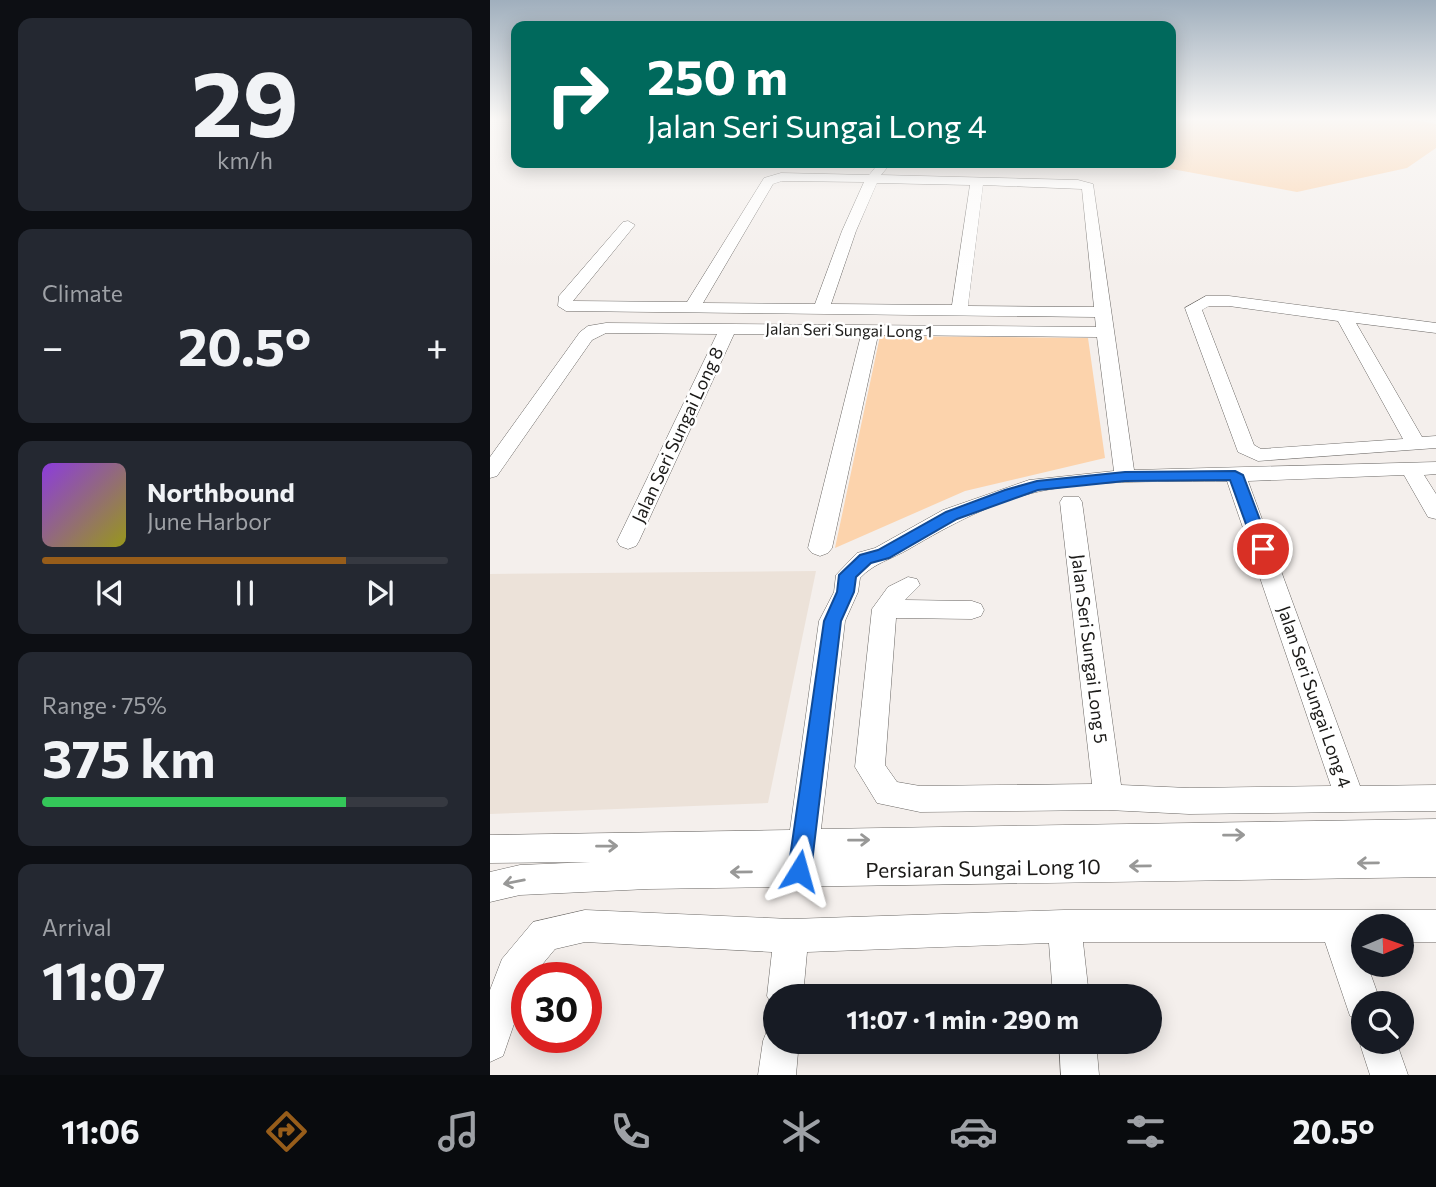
<!DOCTYPE html>
<meta charset="utf-8">
<style>
body{margin:0;font-family:Commissioner,sans-serif;background:#242831;color:#f1f3f6;height:100vh;display:flex;flex-direction:column;font-size:26px;white-space:nowrap}
*{box-sizing:border-box;margin:0}
p{font-size:23px;color:#9ea1a6}
.icon{flex:none;width:38px;height:38px;fill:none;stroke:currentColor;stroke-width:2;stroke-linecap:round;stroke-linejoin:round}
.map{position:relative;flex:1;overflow:hidden}
.drawer{display:flex;flex-direction:column;gap:18px;padding:18px;background:#0d0f14;width:490px}
.drawer>*{flex:none}
.hud{position:absolute;left:21px;top:21px;width:665px;height:147px;border-radius:14px;box-shadow:0 4px 18px #0003;background:#00695c;color:#fff;overflow:hidden}
.needle{width:46px;rotate:88deg}
.controls{position:absolute;left:861px;top:914px;display:grid;gap:14px}
.controls a{display:grid;place-items:center;width:63px;height:63px;border-radius:50%;background:#171b24;box-shadow:0 4px 18px #0003;font-size:35px}
.speed{position:absolute;left:21px;top:962px;display:flex;gap:14px;font-size:35px;font-weight:700;text-align:center}
.speed>*{display:grid;place-content:center;width:91px;height:91px;border-radius:50%;background:#171b24;box-shadow:0 4px 18px #0003;line-height:1}
.speed .limit{border:10px solid #d22;background:#fff;color:#111}
.pin{position:absolute;display:grid;place-items:center;width:60px;height:60px;color:#fff;margin:-30px;border:4px solid #fff;border-radius:50%;box-shadow:0 2px 7px #0007}
.me{position:absolute;width:77px;margin:-38px;rotate:8deg;stroke-linejoin:round;filter:drop-shadow(0 0 5px #0008)}
.turn{display:flex;align-items:center;gap:24px;height:147px;padding:0 21px;font-size:32px}
.turn .icon{width:91px;height:91px;stroke-width:2.5}
.turn b{display:block;font-size:49px;line-height:60px}
.big{font-size:52px;font-weight:700;line-height:1.1}
.drawer .card{flex:1;display:flex;flex-direction:column;justify-content:center;gap:10px;min-width:0;padding:0 24px;border-radius:14px;background:#242831}
.drawer .dial{align-items:center;gap:0}
.dial b{font-size:91px;line-height:1}
.song{display:flex;align-items:center;gap:21px}
.cover{width:84px;height:84px;border-radius:10px;background:linear-gradient(135deg,hsl(270 70% 55%),hsl(60 70% 35%))}
.played{height:7px;border-radius:4px;background:linear-gradient(90deg,#975d1a 75%,#363941 75%)}
.keys{display:flex;justify-content:space-around;direction:ltr}
.heat{display:flex;justify-content:space-between;align-items:center;font-size:38px;direction:ltr}
.charge{height:10px;border-radius:5px;background:linear-gradient(90deg,#34c759 75%,#363941 0)}
.trip{position:absolute;left:273px;top:984px;width:399px;height:70px;border-radius:35px;background:#171b24;box-shadow:0 4px 18px #0003;font-weight:700;line-height:70px;text-align:center}
.menu{display:flex;height:112px;justify-content:space-around;align-items:center;background:#090b0e;color:#9ea1a6}
.menu .icon{width:49px;height:49px}
.menu .on{color:#975d1a}
.menu b{font-size:32px;color:#f1f3f6}
main{display:flex;flex:1;min-height:0}
.map>svg:first-child{display:block}
</style>
<main>
<section class="drawer">
<div class="card dial"><b>29</b><p>km/h</p></div>
<div class="card"><p>Climate</p>
<div class="heat"><a>−</a><b class="big">20.5°</b><a>+</a></div>
</div>
<div class="card">
<div class="song"><i class="cover"></i><div><b>Northbound</b><p>June Harbor</p></div></div>
<div class="played"></div>
<div class="keys"><svg class="icon" aria-label="previous" viewBox="0 0 24 24"><path d="M18 5L8 12l10 7zM5 5v14"/></svg><svg class="icon" aria-label="pause" viewBox="0 0 24 24"><path d="M8 5v14M16 5v14"/></svg><svg class="icon" aria-label="next" viewBox="0 0 24 24"><path d="M6 5l10 7-10 7zM19 5v14"/></svg></div>
</div>
<div class="card"><p>Range · 75%</p><b class="big">375 km</b><div class="charge"></div></div>
<div class="card"><p>Arrival</p><b class="big">11:07</b></div>
</section>
<div class="map">
<svg width="946" height="1075" viewBox="0 0 946 1075">
<rect width="100%" height="100%" fill="#f4efec"/>
<polygon fill="#ece2d9" points="326,571 278,803 0,814 0,574"/>
<g fill="#fcd3ac">
<polygon points="681,119 918,119 946,124 946,148 917,168 807,192 671,167 669,163 681,163"/>
<polygon points="390,336 598,338 615,458 475,491 345,548"/>
</g>
<g fill="none" stroke-linecap="round" stroke-linejoin="round">
<defs>
<g id="street">
<path d="M 389,163 L 401,163 L 391,175 L 588,180 L 603,184 L 644,470 L 946,462 L 946,474 L 934,475 L 946,494 L 946,519 L 938,517 L 914,475 L 758,481 L 870,786 L 946,785 L 946,811 L 699,814 L 618,810 L 430,812 L 387,803 L 365,767 L 382,609 L 398,587 L 418,577 L 427,579 L 430,585 L 415,600 L 482,601 L 491,604 L 494,610 L 491,616 L 482,619 L 406,618 L 395,765 L 407,782 L 430,786 L 602,784 L 570,502 L 573,497 L 589,497 L 592,502 L 631,785 L 699,788 L 841,786 L 737,481 C 677,482 610,479 551,491 C 504,501 460,525 419,549 C 402,559 384,563 370,578 L 368,592 L 355,621 L 331,829 L 946,819 L 946,847 L 801,849 L 946,847 L 946,877 L 158,889 L 30,895 L 0,902 L 0,872 L 30,865 L 101,862 L 0,863 L 0,835 L 300,830 L 329,621 L 344,592 L 346,575 L 367,553 L 385,548 L 453,510 L 539,480 L 624,471 L 607,337 L 388,335 L 342,548 L 338,553 L 330,556 L 322,553 L 318,548 L 371,335 L 244,334 L 149,541 L 146,546 L 138,549 L 130,546 L 127,541 L 227,334 L 116,333 L 102,340 L 7,476 L 0,478 L 0,457 L 90,332 L 98,326 L 116,323 L 606,327 L 605,317 L 76,311 L 68,306 L 69,296 L 133,222 L 138,221 L 145,225 L 83,301 L 197,302 L 274,178 L 291,173 L 379,175 ZM 292,181 L 374,182 L 352,231 L 325,304 L 213,303 L 283,184 ZM 387,183 L 480,185 L 462,305 L 341,304 L 366,231 ZM 493,185 L 592,189 L 604,307 L 478,306 Z"/>
<path d="M 716,296 L 739,296 L 946,323 L 946,333 L 866,323 L 932,437 L 946,436 L 946,448 L 768,461 L 748,452 L 695,308 ZM 719,306 L 739,306 L 848,321 L 913,439 L 771,449 L 764,445 L 712,310 Z"/>
<polygon points="95,910 301,919 574,910 946,910 946,942 912,942 912,926 873,926 873,942 869,942 873,964 877,964 891,1003 873,1003 873,1021 860,1016 835,942 593,942 599,996 563,996 559,943 317,952 313,996 285,996 285,1010 277,996 282,952 95,942 65,949 41,978 37,978 37,986 13,1056 0,1062 0,990 12,959 43,922"/>
<polygon points="285,1025 285,1041 309,1041 306,1075 268,1075 273,1041 278,1028"/>
<polygon points="873,1030 873,1041 906,1041 918,1075 880,1075 869,1041"/>
<polygon points="569,1041 606,1041 609,1075 571,1075"/>
</g>
</defs>
<use href="#street" stroke="#6a6764" stroke-width="1"/>
<use href="#street" fill="#fff" fill-rule="evenodd"/>
</g>
<defs><path id="oneway-shaft" d="M-6 0H5M1.5-3L5.5 0L1.5 3" fill="none" stroke-width="1.6" stroke-linecap="round" stroke-linejoin="round" transform="scale(1.75)"/></defs>
<g stroke="#989897">
<use href="#oneway-shaft" transform="translate(744 835) rotate(-1)"/>
<use href="#oneway-shaft" transform="translate(369 840) rotate(-1)"/>
<use href="#oneway-shaft" transform="translate(117 846) rotate(-1)"/>
<use href="#oneway-shaft" transform="translate(878 863) rotate(179)"/>
<use href="#oneway-shaft" transform="translate(650 866) rotate(179)"/>
<use href="#oneway-shaft" transform="translate(251 872) rotate(179)"/>
<use href="#oneway-shaft" transform="translate(24 882) rotate(169)"/>
</g>
<linearGradient id="sky" x2="0" y2="1"><stop stop-color="#a0afbd"/><stop offset="0.44" stop-color="#faf8f6"/><stop offset="1" stop-color="#faf8f6" stop-opacity="0"/></linearGradient>
<rect width="946" height="270" fill="url(#sky)"/>
<polygon fill="#1a73e8" stroke="#114b97" stroke-width="2" points="745,471 753,475 781,549 779,553 767,553 765,549 740,480 635,481 548,490 467,519 399,558 381,563 366,577 364,592 351,621 321,871 317,878 309,881 301,878 298,871 334,621 347,592 349,575 370,555 388,550 456,512 515,490 547,481 635,472"/>
<g text-anchor="middle" stroke-width="5" stroke-linejoin="round" paint-order="stroke">
<g font-size="16" fill="#1b1a18" stroke="#fff">
<text transform="translate(359 330) rotate(1)" y="6">Jalan Seri Sungai Long 1</text>
</g>
<g font-size="18" fill="#1b1a18" stroke="#fff">
<text transform="translate(188 435) rotate(-65)" y="6">Jalan Seri Sungai Long 8</text>
<text transform="translate(599 649) rotate(83)" y="6">Jalan Seri Sungai Long 5</text>
<text transform="translate(824 697) rotate(71)" y="6">Jalan Seri Sungai Long 4</text>
</g>
<g font-size="21" fill="#1b1a18" stroke="#fff">
<text transform="translate(493 869) rotate(-1)" y="7">Persiaran Sungai Long 10</text>
</g>
</g>
</svg>
<div class="controls">
<a><svg class="needle" viewBox="-14 -14 28 28"><path d="M0-13l5 13h-10z" fill="#e53935"/><path d="M0 13l5-13h-10z" fill="#9ea1a6"/></svg></a>
<a><svg class="icon" aria-label="search" viewBox="0 0 24 24"><circle cx="10" cy="10" r="6"/><path d="M15 15l6 6"/></svg></a>
</div>
<div class="speed"><div class="limit">30</div></div>
<div class="pin" style="left:773px;top:549px;background:#d93025"><svg class="icon" aria-label="arrive" viewBox="0 0 24 24"><path d="M6 21V4h12l-3 4 3 4H6"/></svg></div>
<svg class="me" style="left:309px;top:871px" viewBox="-20 -20 40 40"><path d="M0-17L14 15 0 8-14 15z" fill="#1a73e8" stroke="#fff" stroke-width="4"/></svg>
<div class="trip">11:07 · 1 min · 290 m</div>
<div class="hud">
<div class="turn"><svg class="icon" aria-label="right" viewBox="0 0 24 24"><path d="M7 20v-9h11M14 6l5 5-5 5"/></svg><div><b>250 m</b>Jalan Seri Sungai Long 4</div></div>
</div>
</div>
</main>
<nav class="menu">
<b>11:06</b>
<svg class="icon on" aria-label="directions" viewBox="0 0 24 24"><path d="M12 3l9 9-9 9-9-9zM9 14v-3h6M13 9l2 2-2 2"/></svg>
<svg class="icon" aria-label="music" viewBox="0 0 24 24"><path d="M9 18V5l10-2v13"/><circle cx="6" cy="18" r="3"/><circle cx="16" cy="16" r="3"/></svg>
<svg class="icon" aria-label="phone" viewBox="0 0 24 24"><path d="M5 4h4l2 5-3 2q2 4 5 5l2-3 5 2v4C11 20 4 13 5 4z"/></svg>
<svg class="icon" aria-label="climate" viewBox="0 0 24 24"><path d="M12 3v18M4 7l16 10M4 17L20 7"/></svg>
<svg class="icon" aria-label="car" viewBox="0 0 24 24"><path d="M5 17H2v-5l4-1 3-4h7l3 4 3 1v5h-3M9 17h6M6 11h13"/><circle cx="7" cy="17" r="2"/><circle cx="17" cy="17" r="2"/></svg>
<svg class="icon" aria-label="filters" viewBox="0 0 24 24"><path d="M4 7h16M4 17h16"/><circle cx="9" cy="7" r="2"/><circle cx="15" cy="17" r="2"/></svg>
<b>20.5°</b>
</nav>
